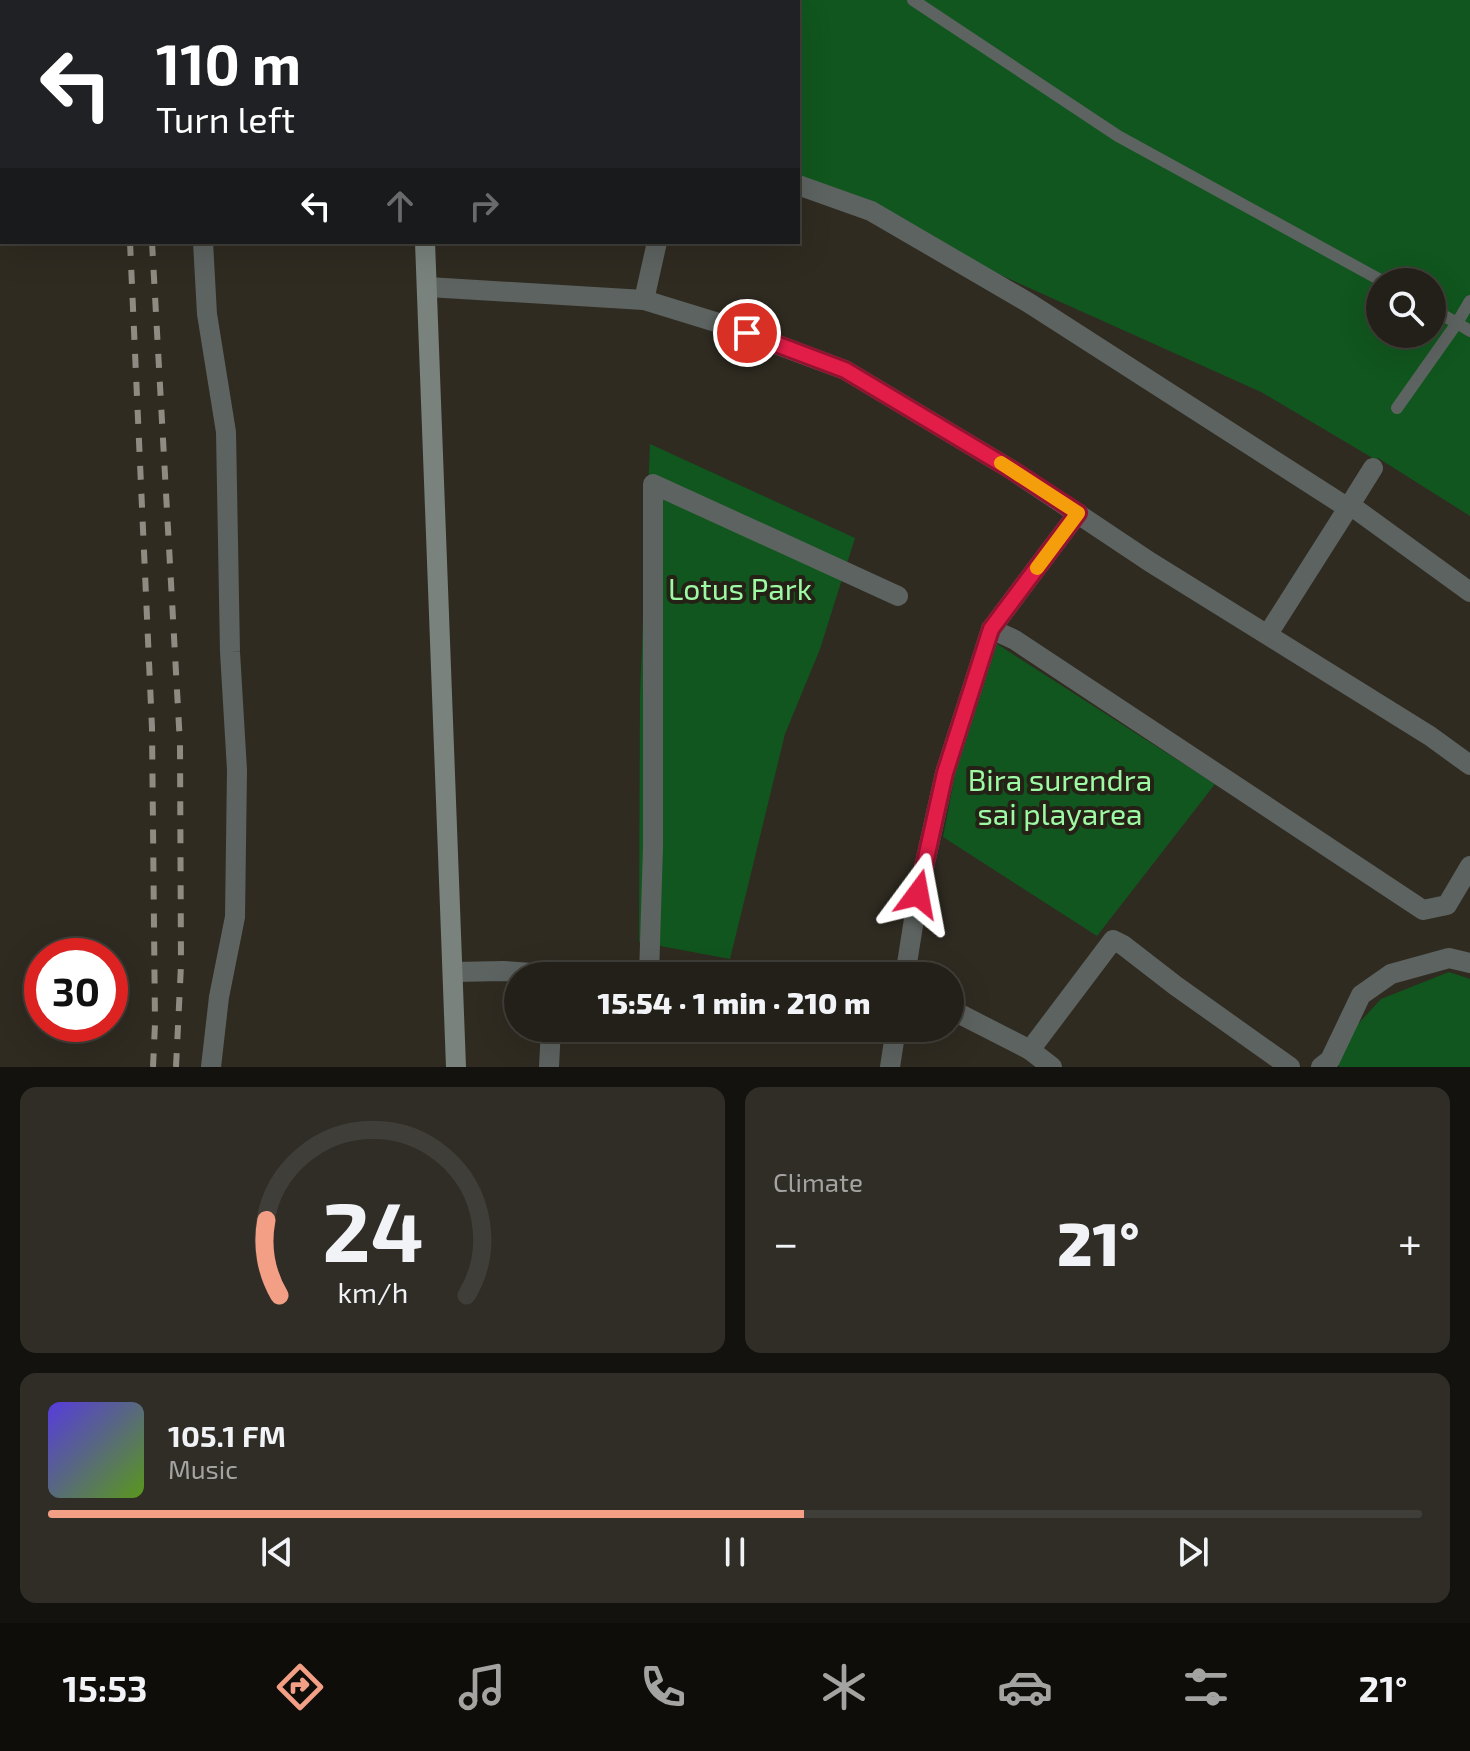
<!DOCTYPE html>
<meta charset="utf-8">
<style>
body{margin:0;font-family:"Exo 2",sans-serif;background:#2f2d26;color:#f1f3f6;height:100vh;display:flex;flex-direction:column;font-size:30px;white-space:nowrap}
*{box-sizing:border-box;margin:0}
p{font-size:26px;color:#a3a3a2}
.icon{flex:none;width:44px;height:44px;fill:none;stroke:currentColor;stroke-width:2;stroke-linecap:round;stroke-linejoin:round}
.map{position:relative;height:1067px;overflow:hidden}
.drawer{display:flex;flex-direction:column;gap:20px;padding:20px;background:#13120e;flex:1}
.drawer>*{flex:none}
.guide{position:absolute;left:0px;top:0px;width:800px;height:244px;box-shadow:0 8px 32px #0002,0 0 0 2px #403e38;background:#202124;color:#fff;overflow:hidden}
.tools{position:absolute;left:1366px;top:268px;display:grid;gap:16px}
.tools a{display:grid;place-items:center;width:80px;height:80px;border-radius:50%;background:#232019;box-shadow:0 8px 32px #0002,0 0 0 2px #403e38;font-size:40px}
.speed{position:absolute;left:24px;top:938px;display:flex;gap:16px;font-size:40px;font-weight:700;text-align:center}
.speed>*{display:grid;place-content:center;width:104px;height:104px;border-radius:50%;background:#232019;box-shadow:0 8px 32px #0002,0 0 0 2px #403e38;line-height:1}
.speed .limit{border:12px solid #d22;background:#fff;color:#111}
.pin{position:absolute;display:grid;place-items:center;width:68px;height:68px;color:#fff;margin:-34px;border:4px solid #fff;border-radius:50%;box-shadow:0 2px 8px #0007}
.me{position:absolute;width:88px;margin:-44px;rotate:13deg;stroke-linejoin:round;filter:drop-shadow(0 0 6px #0008)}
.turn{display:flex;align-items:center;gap:28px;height:168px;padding:0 24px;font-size:36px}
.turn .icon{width:104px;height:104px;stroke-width:2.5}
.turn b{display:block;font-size:56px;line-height:68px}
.lanes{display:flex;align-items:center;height:76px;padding:0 24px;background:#0003;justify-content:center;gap:40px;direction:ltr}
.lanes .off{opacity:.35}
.big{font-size:60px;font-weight:800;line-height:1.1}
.drawer .tile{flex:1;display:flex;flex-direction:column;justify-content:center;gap:12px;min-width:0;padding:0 28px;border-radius:16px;background:#2f2d26}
.drawer .dial{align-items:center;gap:0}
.dial svg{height:208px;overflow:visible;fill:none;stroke:#403e38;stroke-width:7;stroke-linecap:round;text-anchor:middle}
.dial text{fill:#f1f3f6;stroke:none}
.song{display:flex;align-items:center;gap:24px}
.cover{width:96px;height:96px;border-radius:12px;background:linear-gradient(135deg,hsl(250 70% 55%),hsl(90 70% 35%))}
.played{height:8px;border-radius:4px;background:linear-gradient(90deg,#f39f85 55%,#403e38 55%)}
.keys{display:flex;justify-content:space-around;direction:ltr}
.heat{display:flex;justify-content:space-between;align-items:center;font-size:44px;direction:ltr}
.drawer .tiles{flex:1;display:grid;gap:20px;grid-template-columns:1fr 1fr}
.tile:last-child{grid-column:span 2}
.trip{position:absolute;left:504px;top:962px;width:460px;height:80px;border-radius:40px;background:#232019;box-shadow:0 8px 32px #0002,0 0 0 2px #403e38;font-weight:800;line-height:80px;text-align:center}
.dock{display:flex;height:128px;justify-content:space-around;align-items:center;background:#0e0d0a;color:#a3a3a2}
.dock .icon{width:56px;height:56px}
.dock .selected{color:#f39f85}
.dock b{font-size:36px;color:#f1f3f6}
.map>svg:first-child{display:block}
</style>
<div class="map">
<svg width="1470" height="1067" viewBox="0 0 1470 1067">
<rect width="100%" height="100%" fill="#2f2b21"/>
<g fill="#11561e" fill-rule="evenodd">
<path d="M 414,0 L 1470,0 L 1470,516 L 1378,458 L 1376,460 L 1261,392 L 798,184 L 798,2 ZM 1380,282 L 1432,282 L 1432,334 L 1380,334 Z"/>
<polygon points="650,444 855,538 820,649 785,734 730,959 639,942 640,695"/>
<polygon points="997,644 1215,784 1097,936 943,837 955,775"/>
<polygon points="1449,972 1470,979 1470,1067 1339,1067 1336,1048 1381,999"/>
</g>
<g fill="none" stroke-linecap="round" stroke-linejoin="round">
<g stroke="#5d6360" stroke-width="12">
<polyline points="913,0 1118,136 1384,282"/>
<polyline points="1432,309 1457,323 1470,301"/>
<polyline points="1397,408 1457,323 1470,331"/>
</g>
<g stroke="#5d6360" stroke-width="20">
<polyline points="194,0 194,2"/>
<polyline points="798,185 871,211 1029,303 1348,508 1373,468"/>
<polyline points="203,242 207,314 226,432 230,652 237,770 235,917 219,997 211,1067"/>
<polyline points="428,287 644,300 657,242"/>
<polyline points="644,300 722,324 845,370 1012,470 1150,562 1430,736 1470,765"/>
<polyline points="1350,505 1470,592"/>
<polyline points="991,629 1015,640 1423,910 1447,905 1470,866"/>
<polyline points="1268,634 1348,508"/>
<polyline points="453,972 504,971 573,976"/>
<polyline points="649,976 653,847 653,484 898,596"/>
<polyline points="905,976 918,894 945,773 991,629 1078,513"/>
<polyline points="950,1009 1030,1050 1052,1067"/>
<polyline points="1030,1050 1113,940 1123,945 1176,986 1290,1067"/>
<polyline points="549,1067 551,1028"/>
<polyline points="890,1067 896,1028"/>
<polyline points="1321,1067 1330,1060 1361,995 1391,974 1449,958 1470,963"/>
</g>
<g stroke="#79827d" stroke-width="20">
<polyline points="408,0 408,2"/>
<polyline points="425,242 456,1067"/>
</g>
<g stroke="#8f8b83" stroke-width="6" stroke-dasharray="14 14" stroke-linecap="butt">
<polyline points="121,0 121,2"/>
<polyline points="140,0 140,2"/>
<polyline points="130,242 152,728 155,1024 153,1067"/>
<polyline points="152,242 180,744 181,965 176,1067"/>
</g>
</g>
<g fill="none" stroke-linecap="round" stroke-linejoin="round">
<defs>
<polyline id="route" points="747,333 845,370 1012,470 1078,513 991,629 945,773 918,894"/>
</defs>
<use href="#route" stroke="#92132f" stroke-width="20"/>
<use href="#route" stroke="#e11d48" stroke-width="14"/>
<polyline stroke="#f59e0b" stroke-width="14" points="1001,463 1078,513 1037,568"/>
</g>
<g text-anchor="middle" stroke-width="8" stroke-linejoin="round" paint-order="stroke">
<g font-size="30" fill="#9df9a3" stroke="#252117">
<text x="740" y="600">Lotus Park</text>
<text x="1060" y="791">Bira surendra<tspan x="1060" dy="34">sai playarea</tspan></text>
</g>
</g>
</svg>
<div class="tools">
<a><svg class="icon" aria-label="search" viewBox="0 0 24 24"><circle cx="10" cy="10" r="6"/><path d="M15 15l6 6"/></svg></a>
</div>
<div class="speed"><div class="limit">30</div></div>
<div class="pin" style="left:747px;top:333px;background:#d93025"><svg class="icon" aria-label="arrive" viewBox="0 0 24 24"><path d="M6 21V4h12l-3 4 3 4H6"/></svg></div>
<svg class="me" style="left:918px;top:894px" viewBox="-20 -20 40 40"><path d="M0-17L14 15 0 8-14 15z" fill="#e11d48" stroke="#fff" stroke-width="4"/></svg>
<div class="trip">15:54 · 1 min · 210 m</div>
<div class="guide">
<div class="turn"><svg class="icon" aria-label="left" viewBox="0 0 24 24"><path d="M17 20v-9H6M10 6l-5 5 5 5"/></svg><div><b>110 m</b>Turn left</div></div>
<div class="lanes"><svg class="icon" aria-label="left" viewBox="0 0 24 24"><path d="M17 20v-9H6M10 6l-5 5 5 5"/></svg><svg class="icon off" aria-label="ahead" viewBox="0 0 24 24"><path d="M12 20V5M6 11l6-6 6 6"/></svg><svg class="icon off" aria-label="right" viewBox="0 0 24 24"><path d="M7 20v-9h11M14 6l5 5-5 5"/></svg></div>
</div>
</div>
<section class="drawer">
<div class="tiles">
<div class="tile dial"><svg viewBox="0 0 100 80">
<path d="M14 69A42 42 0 1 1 86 69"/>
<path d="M14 69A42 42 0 0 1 9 40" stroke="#f39f85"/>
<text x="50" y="56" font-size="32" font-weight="700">24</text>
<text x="50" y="72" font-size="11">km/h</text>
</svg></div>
<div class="tile"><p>Climate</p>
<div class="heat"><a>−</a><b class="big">21°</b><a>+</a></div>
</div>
<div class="tile">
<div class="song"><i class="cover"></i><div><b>105.1 FM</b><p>Music</p></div></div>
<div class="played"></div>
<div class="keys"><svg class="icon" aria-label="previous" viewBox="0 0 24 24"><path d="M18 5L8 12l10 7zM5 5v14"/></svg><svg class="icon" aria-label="pause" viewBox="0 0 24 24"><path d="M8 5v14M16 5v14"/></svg><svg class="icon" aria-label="next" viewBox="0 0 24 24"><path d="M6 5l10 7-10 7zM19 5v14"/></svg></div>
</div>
</div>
</section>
<nav class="dock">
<b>15:53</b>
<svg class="icon selected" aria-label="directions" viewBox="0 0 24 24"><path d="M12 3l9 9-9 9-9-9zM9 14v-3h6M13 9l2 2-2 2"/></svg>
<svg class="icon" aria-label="music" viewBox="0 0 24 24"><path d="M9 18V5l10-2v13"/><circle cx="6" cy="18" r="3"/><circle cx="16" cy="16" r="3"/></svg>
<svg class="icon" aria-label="phone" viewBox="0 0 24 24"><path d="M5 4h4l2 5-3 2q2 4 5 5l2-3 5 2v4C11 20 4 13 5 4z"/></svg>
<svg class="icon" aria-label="climate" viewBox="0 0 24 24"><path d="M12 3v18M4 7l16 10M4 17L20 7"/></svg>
<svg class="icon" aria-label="car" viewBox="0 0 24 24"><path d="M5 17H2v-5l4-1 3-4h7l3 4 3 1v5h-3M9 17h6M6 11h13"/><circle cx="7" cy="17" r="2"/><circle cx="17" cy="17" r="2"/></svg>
<svg class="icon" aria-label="filters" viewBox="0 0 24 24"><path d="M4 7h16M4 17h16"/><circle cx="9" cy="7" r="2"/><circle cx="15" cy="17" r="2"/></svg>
<b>21°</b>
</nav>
